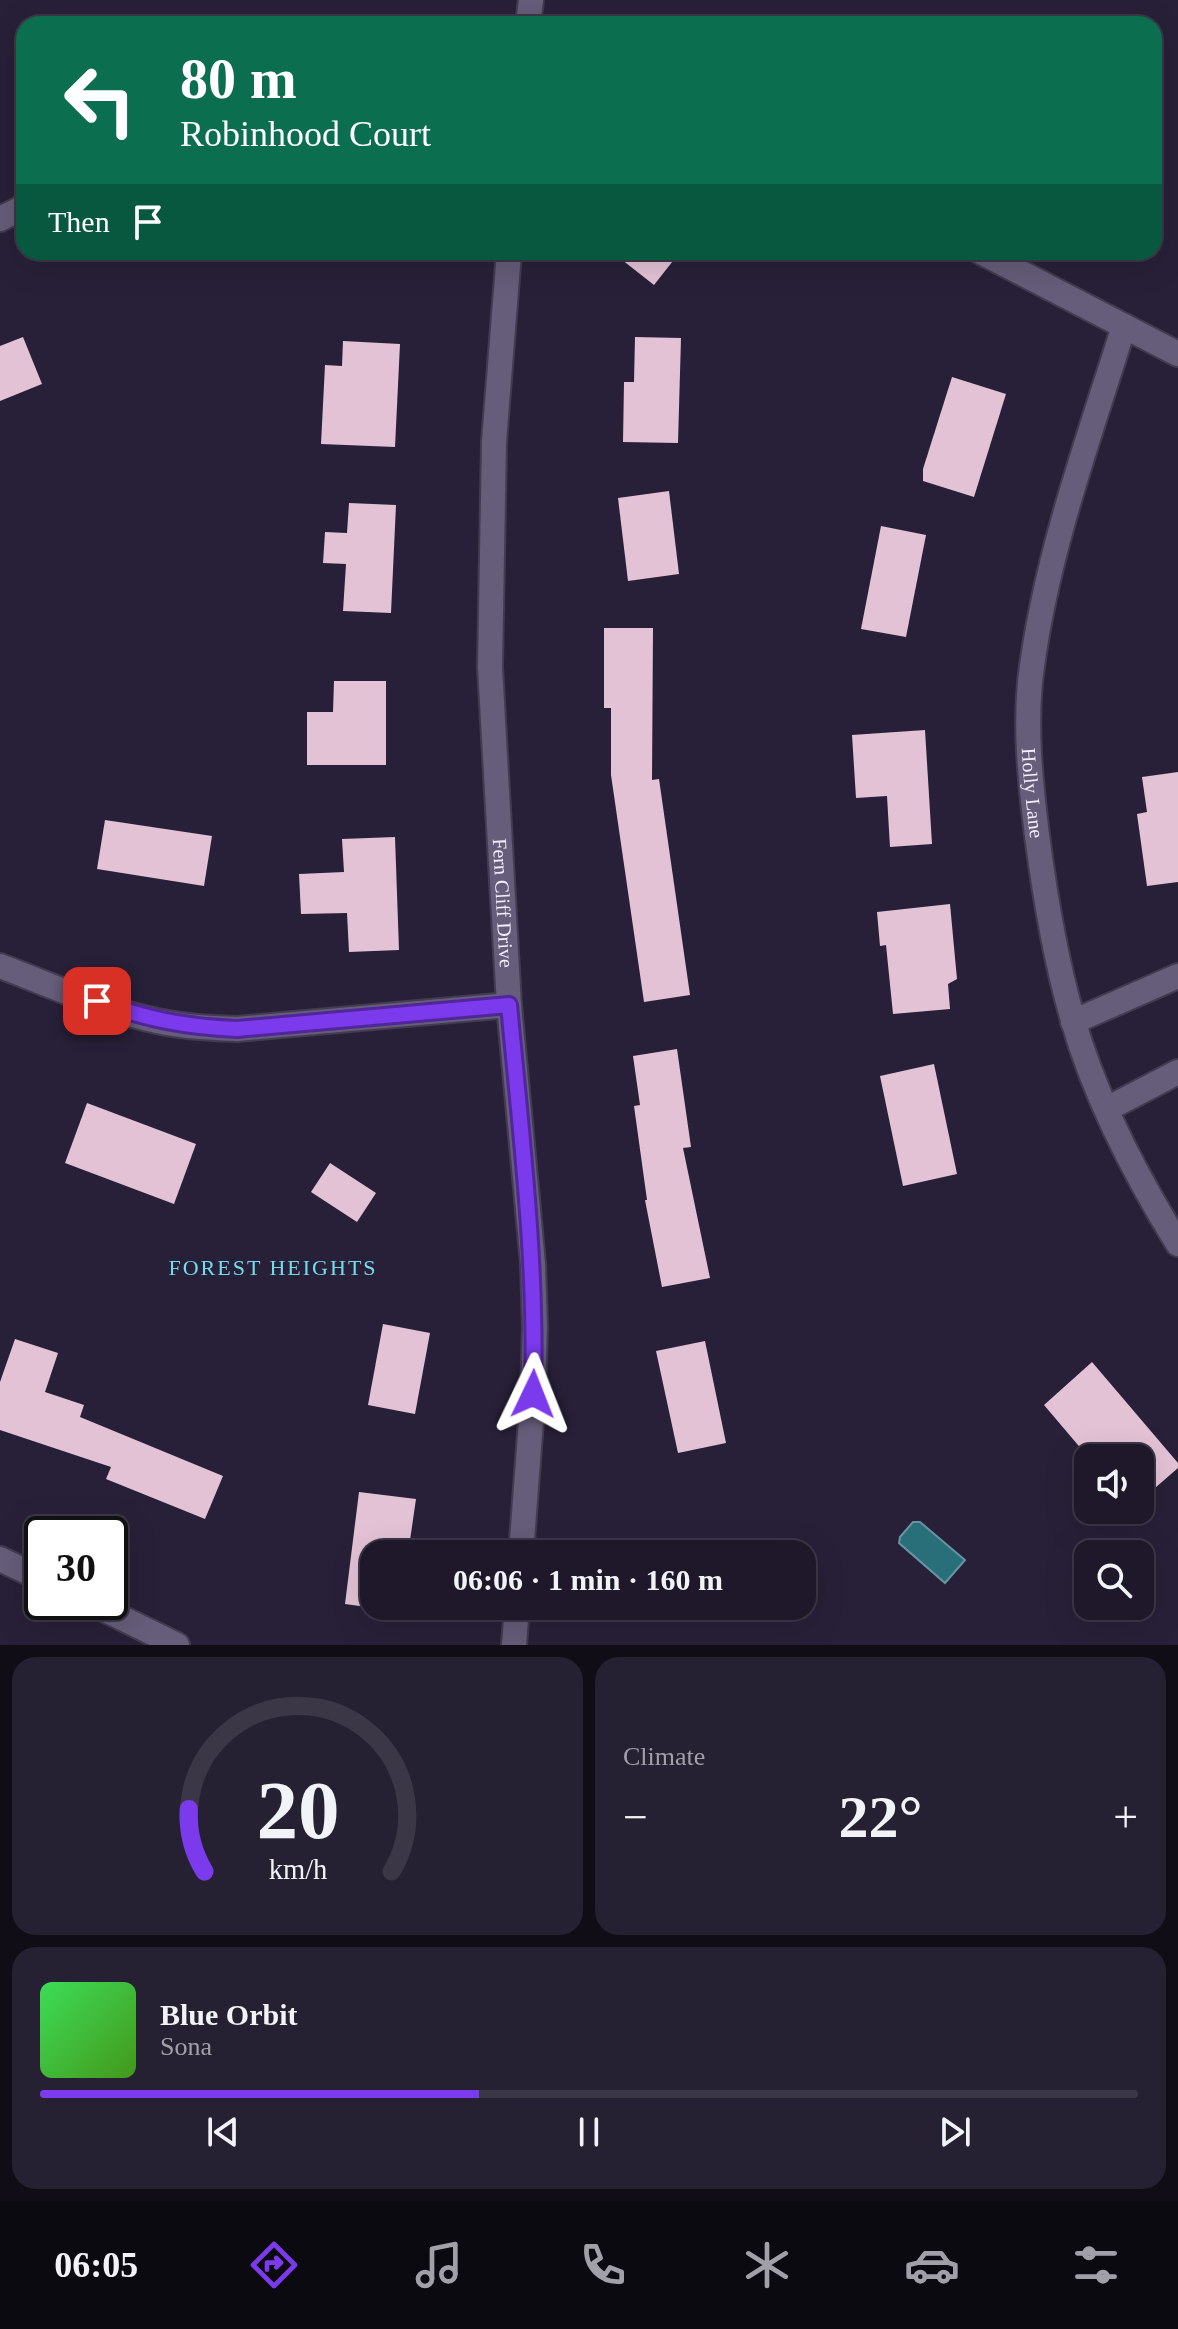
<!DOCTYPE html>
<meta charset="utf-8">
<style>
body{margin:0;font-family:"Times New Roman",serif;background:#262132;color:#f1f3f6;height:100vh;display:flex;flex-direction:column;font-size:30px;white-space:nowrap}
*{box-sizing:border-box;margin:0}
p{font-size:26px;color:#a1a0a8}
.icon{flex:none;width:44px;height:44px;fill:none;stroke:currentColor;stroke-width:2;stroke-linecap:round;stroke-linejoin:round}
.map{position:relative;height:1645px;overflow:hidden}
.side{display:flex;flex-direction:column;gap:12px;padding:12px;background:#100d17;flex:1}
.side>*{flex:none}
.guide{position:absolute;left:16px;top:16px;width:1146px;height:244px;border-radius:24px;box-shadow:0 8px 32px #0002,0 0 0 2px #3c3747;background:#0b6e4f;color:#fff;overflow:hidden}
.fabs{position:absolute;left:1074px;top:1444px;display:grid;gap:16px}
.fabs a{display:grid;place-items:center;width:80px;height:80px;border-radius:16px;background:#1e182a;box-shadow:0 8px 32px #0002,0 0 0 2px #3c3747;font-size:40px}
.speed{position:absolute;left:24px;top:1516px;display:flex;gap:16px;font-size:40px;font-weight:700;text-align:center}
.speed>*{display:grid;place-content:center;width:104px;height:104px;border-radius:50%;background:#1e182a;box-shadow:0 8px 32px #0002,0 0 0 2px #3c3747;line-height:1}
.speed .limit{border:4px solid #111;border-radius:12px;background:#fff;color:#111}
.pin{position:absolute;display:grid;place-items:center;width:68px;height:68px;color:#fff;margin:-34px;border-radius:16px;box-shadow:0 4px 12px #0006}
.me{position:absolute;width:88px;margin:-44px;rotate:2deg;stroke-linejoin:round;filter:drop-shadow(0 0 6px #0008)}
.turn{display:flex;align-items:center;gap:28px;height:168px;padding:0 32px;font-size:36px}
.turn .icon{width:104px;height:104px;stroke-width:2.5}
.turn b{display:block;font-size:56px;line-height:68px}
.then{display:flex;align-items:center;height:76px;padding:0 32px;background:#0003;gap:16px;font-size:30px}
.big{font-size:60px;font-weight:600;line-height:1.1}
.side .widget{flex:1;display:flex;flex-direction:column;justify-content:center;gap:12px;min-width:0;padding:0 28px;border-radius:24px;background:#262132}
.side .dial{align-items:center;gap:0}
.dial svg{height:208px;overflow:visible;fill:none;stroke:#3c3747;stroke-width:7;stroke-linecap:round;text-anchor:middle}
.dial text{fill:#f1f3f6;stroke:none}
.song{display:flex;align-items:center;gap:24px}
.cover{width:96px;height:96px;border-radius:12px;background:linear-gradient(135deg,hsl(130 70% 55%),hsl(100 70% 35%))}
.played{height:8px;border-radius:4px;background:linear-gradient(90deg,#7c3aed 40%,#3c3747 40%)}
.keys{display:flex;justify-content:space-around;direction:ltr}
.heat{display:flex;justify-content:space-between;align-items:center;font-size:44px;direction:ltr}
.side .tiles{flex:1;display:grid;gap:12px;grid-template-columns:1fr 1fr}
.widget:last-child{grid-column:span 2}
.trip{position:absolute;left:360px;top:1540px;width:456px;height:80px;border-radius:24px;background:#1e182a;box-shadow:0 8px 32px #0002,0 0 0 2px #3c3747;font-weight:600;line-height:80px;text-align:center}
.dock{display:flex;height:128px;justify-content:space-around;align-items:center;background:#0c0a11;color:#a1a0a8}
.dock .icon{width:56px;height:56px}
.dock .active{color:#7c3aed}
.dock b{font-size:36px;color:#f1f3f6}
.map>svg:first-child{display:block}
</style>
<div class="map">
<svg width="1178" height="1645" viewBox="0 0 1178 1645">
<rect width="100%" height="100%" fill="#282038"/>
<polygon fill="#296f79" stroke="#6695a1" stroke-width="2" points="913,1522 920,1522 965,1560 945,1583 899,1543 900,1537"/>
<g fill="#e3c2d5">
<polygon points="612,252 680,252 654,285"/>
<polygon points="23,337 42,384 0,401 0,346"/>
<polygon points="635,337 681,338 678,443 623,442 624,382 634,382"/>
<polygon points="343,341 400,344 395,447 321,444 325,365 342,366"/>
<polygon points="952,377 1006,394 974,497 923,481 923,469"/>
<polygon points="669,491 679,574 628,581 618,498"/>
<polygon points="349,503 396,505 391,613 343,611 346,564 323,563 325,532 347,533"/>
<polygon points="881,526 926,535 906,637 861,629"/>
<polygon points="604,628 653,628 652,780 659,779 690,995 644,1002 611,775 611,708 604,708"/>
<polygon points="334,681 386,681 386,765 307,765 307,712 333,712"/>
<polygon points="925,730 932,844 890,847 887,796 856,798 852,735"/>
<polygon points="1178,772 1178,882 1147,886 1137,814 1147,812 1142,777"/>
<polygon points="105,820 212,836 204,886 97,869"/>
<polygon points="395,837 399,950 349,952 347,913 301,914 299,874 344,872 342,839"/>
<polygon points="950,904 957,979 948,984 950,1009 893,1014 886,945 880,946 877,912"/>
<polygon points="677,1049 691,1147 683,1148 710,1278 662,1287 645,1200 647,1200 634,1106 640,1105 633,1056"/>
<polygon points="934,1064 957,1174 903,1186 880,1076"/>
<polygon points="87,1103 196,1144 174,1204 65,1163"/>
<polygon points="330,1163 376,1193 357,1222 311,1192"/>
<polygon points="383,1324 430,1333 415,1414 368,1405"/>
<polygon points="15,1339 58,1353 45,1392 84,1405 80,1417 223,1476 205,1519 106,1479 111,1467 0,1430 0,1382"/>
<polygon points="705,1341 726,1443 678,1453 656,1351"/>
<polygon points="1092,1362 1178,1463 1178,1468 1140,1501 1140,1458 1089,1458 1044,1405"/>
<polygon points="359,1492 416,1499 408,1554 374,1554 374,1608 345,1604"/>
</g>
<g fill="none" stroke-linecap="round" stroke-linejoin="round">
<defs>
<g id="street">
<polyline points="528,24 531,0"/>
<polyline points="0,219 24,207"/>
<path id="s1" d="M 509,252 L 494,442 L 490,667 L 509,1005 L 533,1264 L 535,1326 L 533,1394 L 521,1554"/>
<polyline points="981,252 1178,354"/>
<path id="s2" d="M 1124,326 C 1089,438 1048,549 1032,666 C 1024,720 1030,780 1037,835 C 1045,897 1055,959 1073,1020 C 1095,1097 1136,1176 1178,1244"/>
<path d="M 0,966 C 51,985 104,1010 157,1021 C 184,1027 210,1028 237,1029 L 509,1005"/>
<polyline points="1073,1022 1178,976"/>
<polyline points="1107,1109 1178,1072"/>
<polyline points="0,1559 42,1579"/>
<polyline points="89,1602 177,1645"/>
<polyline points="514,1645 517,1606"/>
</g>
</defs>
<use href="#street" stroke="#433b50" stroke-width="28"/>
<use href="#street" stroke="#655d79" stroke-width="24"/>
</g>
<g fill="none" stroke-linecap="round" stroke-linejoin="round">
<defs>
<path id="route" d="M 97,1001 C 146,1019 186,1027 237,1029 L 509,1005 C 521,1134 537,1263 533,1394"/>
</defs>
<use href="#route" stroke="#51269a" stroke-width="20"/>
<use href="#route" stroke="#7c3aed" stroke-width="14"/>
</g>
<g text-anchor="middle" stroke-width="8" stroke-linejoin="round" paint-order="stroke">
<g font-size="20" fill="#f3eeff" stroke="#282038">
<text dy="7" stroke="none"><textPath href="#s2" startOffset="480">Holly Lane</textPath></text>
<text dy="7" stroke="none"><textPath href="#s1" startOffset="652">Fern Cliff Drive</textPath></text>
</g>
<g font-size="22" letter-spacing="2" fill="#72dde9" stroke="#282038">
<text x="273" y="1275">FOREST HEIGHTS</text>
</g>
</g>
</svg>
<div class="fabs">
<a><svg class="icon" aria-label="sound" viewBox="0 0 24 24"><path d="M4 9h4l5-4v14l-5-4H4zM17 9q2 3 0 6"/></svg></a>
<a><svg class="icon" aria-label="search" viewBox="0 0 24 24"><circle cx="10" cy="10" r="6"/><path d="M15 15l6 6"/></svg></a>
</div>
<div class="speed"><div class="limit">30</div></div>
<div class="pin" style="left:97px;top:1001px;background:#d93025"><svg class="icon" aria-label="arrive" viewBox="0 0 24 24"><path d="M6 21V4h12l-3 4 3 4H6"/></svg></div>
<svg class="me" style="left:533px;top:1394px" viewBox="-20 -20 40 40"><path d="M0-17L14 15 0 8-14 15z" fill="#7c3aed" stroke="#fff" stroke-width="4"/></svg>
<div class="trip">06:06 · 1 min · 160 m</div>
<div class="guide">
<div class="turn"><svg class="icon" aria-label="left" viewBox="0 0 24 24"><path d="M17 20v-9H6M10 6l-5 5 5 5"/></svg><div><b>80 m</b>Robinhood Court</div></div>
<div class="then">Then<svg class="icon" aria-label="arrive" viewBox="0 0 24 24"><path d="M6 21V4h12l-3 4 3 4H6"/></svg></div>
</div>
</div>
<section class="side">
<div class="tiles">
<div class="widget dial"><svg viewBox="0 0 100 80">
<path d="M14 69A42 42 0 1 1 86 69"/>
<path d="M14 69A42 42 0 0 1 8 45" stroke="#7c3aed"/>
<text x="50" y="56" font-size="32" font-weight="700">20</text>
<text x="50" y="72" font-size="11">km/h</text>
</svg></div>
<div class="widget"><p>Climate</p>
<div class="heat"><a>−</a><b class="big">22°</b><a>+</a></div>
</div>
<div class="widget">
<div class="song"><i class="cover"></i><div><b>Blue Orbit</b><p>Sona</p></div></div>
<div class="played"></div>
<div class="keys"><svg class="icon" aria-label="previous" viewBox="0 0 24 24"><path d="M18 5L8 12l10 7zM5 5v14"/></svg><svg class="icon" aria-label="pause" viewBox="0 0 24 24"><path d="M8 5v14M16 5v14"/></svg><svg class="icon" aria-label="next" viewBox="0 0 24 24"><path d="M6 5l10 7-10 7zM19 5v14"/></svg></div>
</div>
</div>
</section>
<nav class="dock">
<b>06:05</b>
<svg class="icon active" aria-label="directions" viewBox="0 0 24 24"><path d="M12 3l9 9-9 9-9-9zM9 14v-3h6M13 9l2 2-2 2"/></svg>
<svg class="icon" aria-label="music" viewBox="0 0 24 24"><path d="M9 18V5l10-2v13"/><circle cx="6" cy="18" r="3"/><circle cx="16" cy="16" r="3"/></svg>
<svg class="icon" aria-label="phone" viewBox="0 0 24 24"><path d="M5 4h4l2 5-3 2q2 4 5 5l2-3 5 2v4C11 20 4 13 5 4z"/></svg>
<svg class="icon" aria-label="climate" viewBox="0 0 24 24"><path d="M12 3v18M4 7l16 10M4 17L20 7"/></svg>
<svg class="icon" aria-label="car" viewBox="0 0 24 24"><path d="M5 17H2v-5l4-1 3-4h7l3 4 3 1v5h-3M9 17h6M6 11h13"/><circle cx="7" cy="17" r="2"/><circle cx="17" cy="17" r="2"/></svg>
<svg class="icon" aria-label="filters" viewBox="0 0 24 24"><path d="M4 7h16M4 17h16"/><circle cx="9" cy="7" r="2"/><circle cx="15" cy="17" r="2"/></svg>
</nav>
